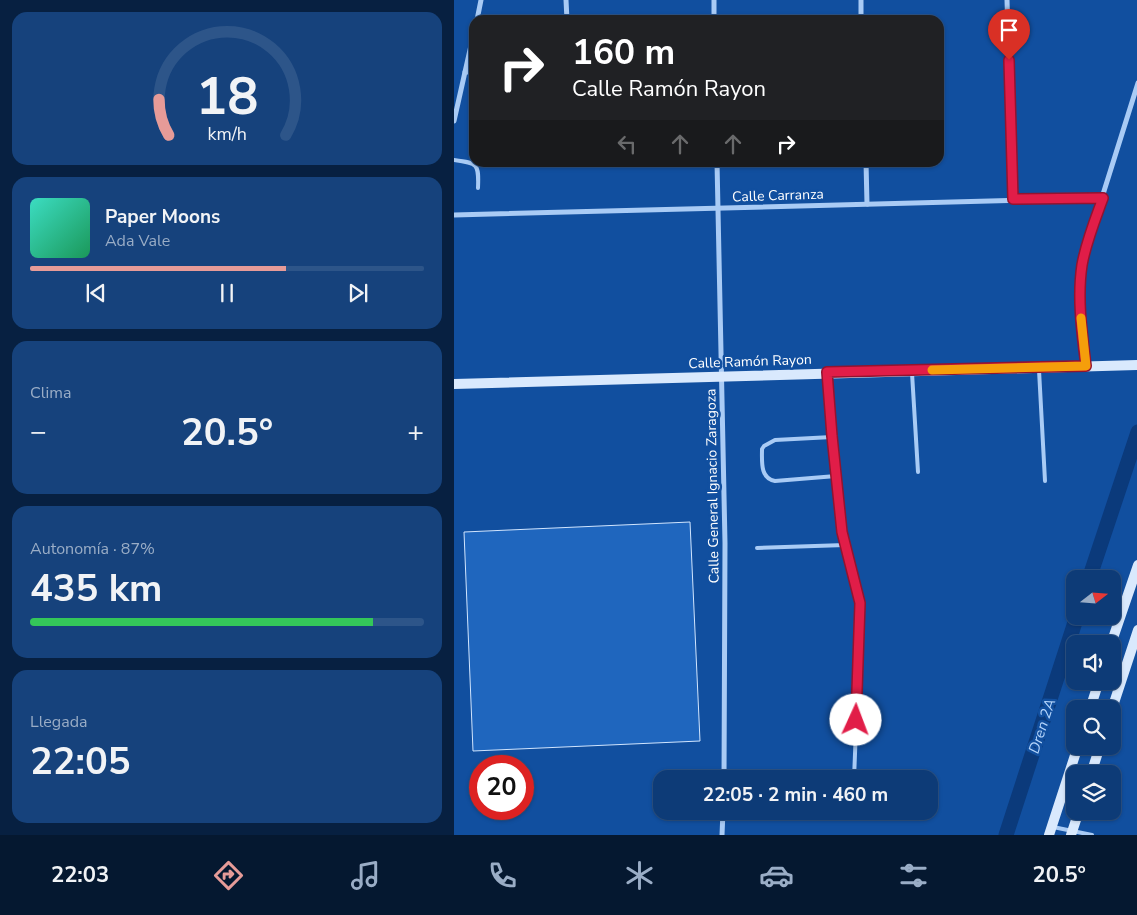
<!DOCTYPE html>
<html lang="es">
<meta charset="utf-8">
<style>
body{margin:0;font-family:"Nunito Sans",sans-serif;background:#16427c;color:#f1f3f6;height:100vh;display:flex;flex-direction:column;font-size:19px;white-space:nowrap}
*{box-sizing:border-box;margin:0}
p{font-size:16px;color:#9aadc6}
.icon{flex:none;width:28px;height:28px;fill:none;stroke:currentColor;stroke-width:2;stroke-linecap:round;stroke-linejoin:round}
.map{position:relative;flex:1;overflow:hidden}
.drawer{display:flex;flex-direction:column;gap:12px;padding:12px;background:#072041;width:454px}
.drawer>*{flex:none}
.hud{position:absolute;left:15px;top:15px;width:475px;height:152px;border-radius:15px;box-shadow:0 1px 4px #0004,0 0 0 1px #2d5589;background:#202124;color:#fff;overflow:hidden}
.needle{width:32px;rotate:73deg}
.fabs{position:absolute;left:612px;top:570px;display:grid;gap:10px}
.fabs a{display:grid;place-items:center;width:55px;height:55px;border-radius:10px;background:#0d3b77;box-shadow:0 1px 4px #0004,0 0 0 1px #2d5589;font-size:25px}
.speed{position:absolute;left:15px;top:755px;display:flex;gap:10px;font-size:25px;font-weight:700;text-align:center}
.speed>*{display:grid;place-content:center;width:65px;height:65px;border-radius:50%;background:#0d3b77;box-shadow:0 1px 4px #0004,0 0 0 1px #2d5589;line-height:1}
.speed .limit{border:8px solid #d22;background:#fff;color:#111}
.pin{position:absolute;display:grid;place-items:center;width:42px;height:42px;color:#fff;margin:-51px -21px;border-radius:50% 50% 50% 0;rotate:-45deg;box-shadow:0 0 5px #0007}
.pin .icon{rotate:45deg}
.me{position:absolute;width:55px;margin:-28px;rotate:2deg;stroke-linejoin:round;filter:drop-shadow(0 0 4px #0008)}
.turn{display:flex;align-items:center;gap:18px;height:105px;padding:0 20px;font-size:22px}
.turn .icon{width:65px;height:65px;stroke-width:2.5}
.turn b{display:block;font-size:35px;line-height:42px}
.lanes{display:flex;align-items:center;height:48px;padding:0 20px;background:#0003;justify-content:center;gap:25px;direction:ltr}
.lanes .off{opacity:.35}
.big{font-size:38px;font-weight:700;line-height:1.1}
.drawer .card{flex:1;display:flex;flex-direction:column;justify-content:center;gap:8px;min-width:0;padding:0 18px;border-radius:15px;background:#16427c}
.drawer .dial{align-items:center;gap:0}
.dial svg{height:130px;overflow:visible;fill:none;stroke:#2d5589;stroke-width:7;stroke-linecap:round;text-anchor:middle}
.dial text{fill:#f1f3f6;stroke:none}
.song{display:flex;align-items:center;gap:15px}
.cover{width:60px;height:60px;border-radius:8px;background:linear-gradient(135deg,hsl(170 70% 55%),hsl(150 70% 35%))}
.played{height:5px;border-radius:2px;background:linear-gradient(90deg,#e69b98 65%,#2d5589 65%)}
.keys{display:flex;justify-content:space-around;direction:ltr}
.heat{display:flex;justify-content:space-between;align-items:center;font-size:28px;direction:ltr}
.charge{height:8px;border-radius:4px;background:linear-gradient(90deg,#34c759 87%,#2d5589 0)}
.trip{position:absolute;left:199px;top:770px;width:285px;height:50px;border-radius:15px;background:#0d3b77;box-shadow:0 1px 4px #0004,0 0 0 1px #2d5589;font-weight:700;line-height:50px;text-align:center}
.tabs{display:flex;height:80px;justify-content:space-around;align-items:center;background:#051830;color:#9aadc6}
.tabs .icon{width:35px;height:35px}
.tabs .on{color:#e69b98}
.tabs b{font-size:22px;color:#f1f3f6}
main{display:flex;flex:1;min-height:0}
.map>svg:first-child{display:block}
</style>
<main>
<section class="drawer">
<div class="card dial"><svg viewBox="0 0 100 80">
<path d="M14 69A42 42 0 1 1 86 69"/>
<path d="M14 69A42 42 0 0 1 8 47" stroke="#e69b98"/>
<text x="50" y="56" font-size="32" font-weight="700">18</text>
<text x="50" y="72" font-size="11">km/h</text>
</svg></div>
<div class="card">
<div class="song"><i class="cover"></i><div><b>Paper Moons</b><p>Ada Vale</p></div></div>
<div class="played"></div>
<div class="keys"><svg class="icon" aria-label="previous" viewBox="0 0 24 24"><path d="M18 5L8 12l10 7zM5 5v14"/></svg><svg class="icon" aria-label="pause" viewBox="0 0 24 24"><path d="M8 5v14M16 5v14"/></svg><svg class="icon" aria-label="next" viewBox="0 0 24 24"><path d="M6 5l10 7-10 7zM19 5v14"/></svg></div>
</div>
<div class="card"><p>Clima</p>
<div class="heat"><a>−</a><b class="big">20.5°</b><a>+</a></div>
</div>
<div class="card"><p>Autonomía · 87%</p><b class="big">435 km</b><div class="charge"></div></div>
<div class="card"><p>Llegada</p><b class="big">22:05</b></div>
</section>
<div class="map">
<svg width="684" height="835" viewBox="0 0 684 835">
<rect width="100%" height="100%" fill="#114f9f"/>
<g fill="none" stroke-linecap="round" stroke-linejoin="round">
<g stroke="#0b3a7b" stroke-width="15">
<polyline points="635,579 684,432"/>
<polyline points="552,835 623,616"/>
</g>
</g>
<polygon fill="#1f66be" stroke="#d1e5fe" points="236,522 246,741 19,751 10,532"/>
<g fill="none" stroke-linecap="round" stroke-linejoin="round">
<g stroke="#a9cbf5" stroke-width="4">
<path d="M 0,160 C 24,163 25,164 24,188"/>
<polyline points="585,370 591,481"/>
<polyline points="458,373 464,472"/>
<polyline points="373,375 388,532 407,603 400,779"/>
<path d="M 378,437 L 321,440 L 310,446 L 308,449 C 308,462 306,478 321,481 L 382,476"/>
<polyline points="303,548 391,545"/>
<polyline points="399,813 399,811"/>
<polyline points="599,827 638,835"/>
</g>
<g stroke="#a9cbf5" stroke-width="5">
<polyline points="112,0 113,20"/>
<polyline points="260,0 260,20"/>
<polyline points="407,0 407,20"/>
<polyline points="553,0 559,199"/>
<polyline points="23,20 27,0"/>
<polyline points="11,72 20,72"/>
<polyline points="0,121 20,32"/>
<polyline points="263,162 271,543 270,779"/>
<polyline points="412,162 413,204"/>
<polyline points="0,215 649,198"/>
<path d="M 632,366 C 627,321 624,286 634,242 L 684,83"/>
<polyline points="268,835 269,811"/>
</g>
<g stroke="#d9e9fd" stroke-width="10">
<polyline points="0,384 684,365"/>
<polyline points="657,644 684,565"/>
<polyline points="636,709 645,681"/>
<polyline points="658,709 684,630"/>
<polyline points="637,774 646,746"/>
<polyline points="595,835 624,746"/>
<polyline points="617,835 625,811"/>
</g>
</g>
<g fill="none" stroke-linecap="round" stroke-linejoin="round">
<defs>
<path id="route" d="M 402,720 L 406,603 L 388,532 L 378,436 L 373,372 L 632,366 C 628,333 623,298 628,265 C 632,242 641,220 649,198 L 559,199 L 555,60"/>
</defs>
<use href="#route" stroke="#92132f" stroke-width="12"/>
<use href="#route" stroke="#e11d48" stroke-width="9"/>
<polyline stroke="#f59e0b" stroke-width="9" points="478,370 632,366 627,318"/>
</g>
<g text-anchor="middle" stroke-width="5" stroke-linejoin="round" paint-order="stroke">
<g font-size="14" fill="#fff" stroke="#114f9f">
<text transform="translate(324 195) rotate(-2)" y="5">Calle Carranza</text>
<text transform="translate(296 361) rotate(-2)" y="5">Calle Ramón Rayon</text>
<text transform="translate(258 486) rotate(-91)" y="5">Calle General Ignacio Zaragoza</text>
</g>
<g font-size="15" font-style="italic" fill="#b5d5fb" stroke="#114f9f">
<text transform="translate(588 726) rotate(-72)" y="5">Dren 2A</text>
</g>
</g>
</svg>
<div class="fabs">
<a><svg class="needle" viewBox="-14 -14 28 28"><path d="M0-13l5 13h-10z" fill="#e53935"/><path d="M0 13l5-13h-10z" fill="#9aadc6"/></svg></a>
<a><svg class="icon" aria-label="sound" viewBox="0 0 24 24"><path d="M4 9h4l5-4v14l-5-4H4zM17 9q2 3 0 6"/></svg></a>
<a><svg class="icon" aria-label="search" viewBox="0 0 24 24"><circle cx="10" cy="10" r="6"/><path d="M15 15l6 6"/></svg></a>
<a><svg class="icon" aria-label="layers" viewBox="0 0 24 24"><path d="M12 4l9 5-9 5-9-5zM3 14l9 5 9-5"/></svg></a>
</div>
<div class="speed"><div class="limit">20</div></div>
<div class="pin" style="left:555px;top:60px;background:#d93025"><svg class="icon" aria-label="arrive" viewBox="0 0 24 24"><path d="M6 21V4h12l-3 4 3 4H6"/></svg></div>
<svg class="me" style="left:402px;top:720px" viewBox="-20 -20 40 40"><circle r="19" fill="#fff"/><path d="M0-13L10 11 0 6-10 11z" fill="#e11d48"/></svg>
<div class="trip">22:05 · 2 min · 460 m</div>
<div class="hud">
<div class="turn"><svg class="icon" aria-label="right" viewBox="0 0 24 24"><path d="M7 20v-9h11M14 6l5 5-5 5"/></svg><div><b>160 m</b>Calle Ramón Rayon</div></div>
<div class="lanes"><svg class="icon off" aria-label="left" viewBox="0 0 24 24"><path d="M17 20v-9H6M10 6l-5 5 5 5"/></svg><svg class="icon off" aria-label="ahead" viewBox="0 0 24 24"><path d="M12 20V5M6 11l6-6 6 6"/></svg><svg class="icon off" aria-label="ahead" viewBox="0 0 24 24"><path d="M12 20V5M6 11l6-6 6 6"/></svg><svg class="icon" aria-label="right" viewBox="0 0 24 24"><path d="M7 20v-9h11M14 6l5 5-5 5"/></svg></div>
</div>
</div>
</main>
<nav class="tabs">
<b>22:03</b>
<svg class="icon on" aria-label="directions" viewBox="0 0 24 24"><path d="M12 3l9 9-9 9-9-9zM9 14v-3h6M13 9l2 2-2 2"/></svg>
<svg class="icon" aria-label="music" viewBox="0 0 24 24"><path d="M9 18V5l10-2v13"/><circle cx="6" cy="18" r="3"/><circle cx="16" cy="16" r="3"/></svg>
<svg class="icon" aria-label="phone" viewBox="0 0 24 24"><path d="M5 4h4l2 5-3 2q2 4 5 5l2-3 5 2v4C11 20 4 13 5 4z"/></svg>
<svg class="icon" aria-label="climate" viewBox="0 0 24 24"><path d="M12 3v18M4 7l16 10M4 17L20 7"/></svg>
<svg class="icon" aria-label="car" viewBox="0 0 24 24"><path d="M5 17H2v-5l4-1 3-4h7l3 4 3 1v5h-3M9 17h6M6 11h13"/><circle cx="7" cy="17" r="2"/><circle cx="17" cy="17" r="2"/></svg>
<svg class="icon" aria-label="filters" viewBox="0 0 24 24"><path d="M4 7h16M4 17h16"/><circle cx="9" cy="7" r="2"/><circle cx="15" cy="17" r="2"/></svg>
<b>20.5°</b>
</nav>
